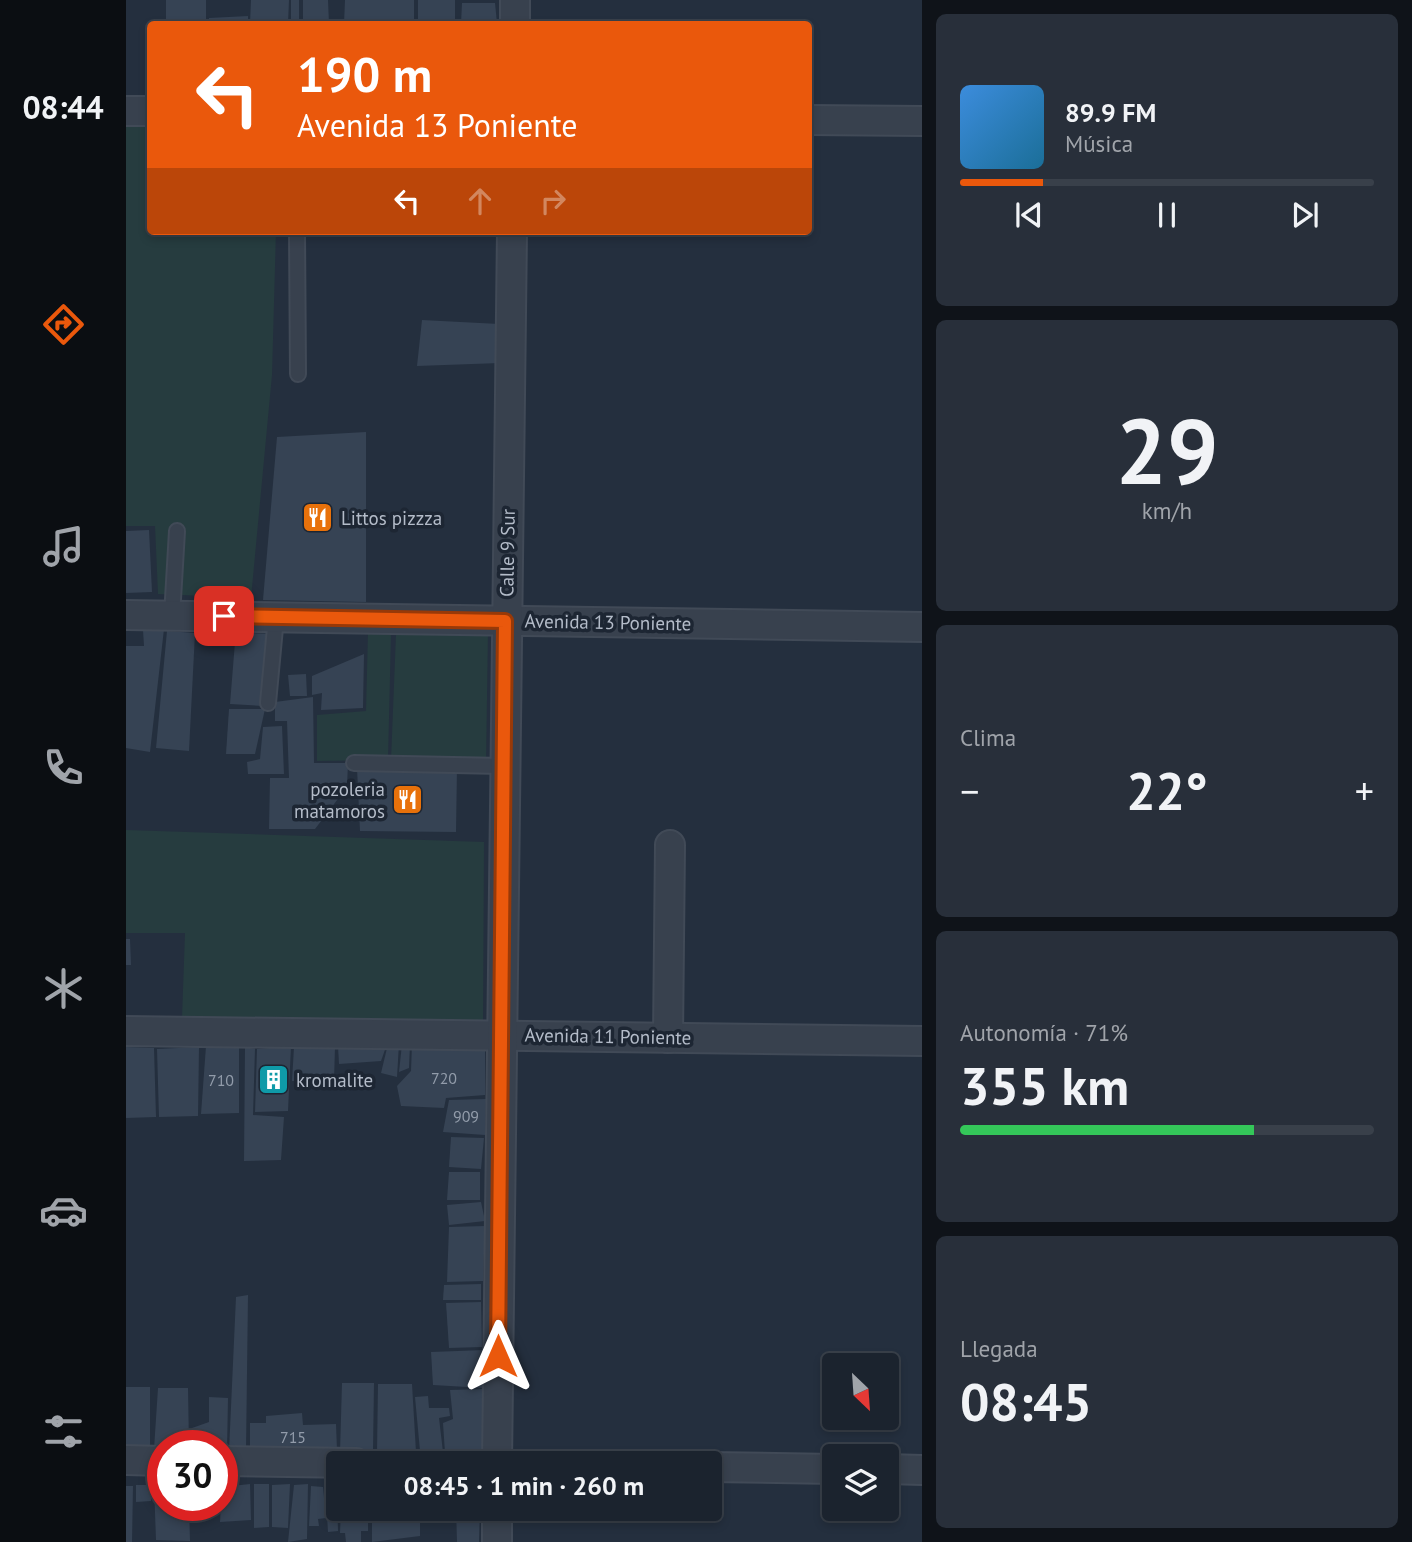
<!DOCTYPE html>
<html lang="es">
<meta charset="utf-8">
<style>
body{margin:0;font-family:"PT Sans",sans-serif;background:#282f3a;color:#f1f3f6;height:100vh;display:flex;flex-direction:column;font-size:26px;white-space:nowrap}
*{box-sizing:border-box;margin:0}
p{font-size:23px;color:#a0a4aa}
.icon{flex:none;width:38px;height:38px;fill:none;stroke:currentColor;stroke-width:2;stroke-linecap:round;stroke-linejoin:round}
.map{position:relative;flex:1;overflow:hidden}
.drawer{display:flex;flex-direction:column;gap:14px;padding:14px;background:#0f1319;width:490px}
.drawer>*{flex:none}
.guide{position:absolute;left:21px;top:21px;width:665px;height:214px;border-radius:7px;box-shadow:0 4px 10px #0003,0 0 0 2px #39404a;background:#ea580c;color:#fff;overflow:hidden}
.needle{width:46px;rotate:155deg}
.buttons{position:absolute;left:696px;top:1353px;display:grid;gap:14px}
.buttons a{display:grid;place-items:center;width:77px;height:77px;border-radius:7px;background:#1b232e;box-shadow:0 4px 10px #0003,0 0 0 2px #39404a;font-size:35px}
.speed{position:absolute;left:21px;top:1430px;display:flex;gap:14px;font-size:35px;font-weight:700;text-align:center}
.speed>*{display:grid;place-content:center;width:91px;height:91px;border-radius:50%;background:#1b232e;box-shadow:0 4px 10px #0003,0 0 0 2px #39404a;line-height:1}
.speed .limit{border:10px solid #d22;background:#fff;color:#111}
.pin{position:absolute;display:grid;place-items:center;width:60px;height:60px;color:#fff;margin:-30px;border-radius:14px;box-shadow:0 4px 10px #0006}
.me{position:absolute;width:77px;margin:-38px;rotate:0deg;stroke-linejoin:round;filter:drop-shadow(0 0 5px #0008)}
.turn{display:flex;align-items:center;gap:24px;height:147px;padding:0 35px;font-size:32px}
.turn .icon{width:91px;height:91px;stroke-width:2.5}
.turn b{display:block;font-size:49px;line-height:60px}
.lanes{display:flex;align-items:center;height:66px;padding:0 35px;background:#0003;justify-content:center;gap:35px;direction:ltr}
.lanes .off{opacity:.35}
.big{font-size:52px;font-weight:700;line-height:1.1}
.drawer .card{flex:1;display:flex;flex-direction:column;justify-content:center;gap:10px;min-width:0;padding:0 24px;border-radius:10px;background:#282f3a}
.drawer .dial{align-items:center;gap:0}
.dial b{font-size:91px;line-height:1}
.song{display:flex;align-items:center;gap:21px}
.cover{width:84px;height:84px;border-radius:10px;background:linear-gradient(135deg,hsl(210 70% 55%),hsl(200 70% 35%))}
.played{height:7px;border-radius:4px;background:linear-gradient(90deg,#ea580c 20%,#39404a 20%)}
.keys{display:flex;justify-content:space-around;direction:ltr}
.heat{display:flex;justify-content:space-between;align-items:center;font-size:38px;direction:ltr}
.charge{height:10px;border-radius:5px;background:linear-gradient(90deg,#34c759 71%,#39404a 0)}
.trip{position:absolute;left:200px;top:1451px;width:396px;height:70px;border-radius:7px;background:#1b232e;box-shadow:0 4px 10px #0003,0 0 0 2px #39404a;font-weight:700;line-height:70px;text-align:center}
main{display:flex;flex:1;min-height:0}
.tabs{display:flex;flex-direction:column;width:126px;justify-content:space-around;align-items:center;background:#0b0e12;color:#a0a4aa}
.tabs .icon{width:49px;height:49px}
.tabs .current{color:#ea580c}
.tabs b{font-size:32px;color:#f1f3f6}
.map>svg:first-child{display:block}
</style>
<main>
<nav class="tabs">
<b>08:44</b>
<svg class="icon current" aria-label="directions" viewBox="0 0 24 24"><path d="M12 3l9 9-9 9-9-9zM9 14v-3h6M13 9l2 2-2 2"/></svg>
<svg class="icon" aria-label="music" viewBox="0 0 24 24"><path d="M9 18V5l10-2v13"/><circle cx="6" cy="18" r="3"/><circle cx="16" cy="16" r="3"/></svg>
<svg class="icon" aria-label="phone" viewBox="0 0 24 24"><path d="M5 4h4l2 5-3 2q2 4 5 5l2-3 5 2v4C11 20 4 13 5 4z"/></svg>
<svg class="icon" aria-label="climate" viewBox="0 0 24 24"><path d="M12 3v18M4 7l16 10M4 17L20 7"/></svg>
<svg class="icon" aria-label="car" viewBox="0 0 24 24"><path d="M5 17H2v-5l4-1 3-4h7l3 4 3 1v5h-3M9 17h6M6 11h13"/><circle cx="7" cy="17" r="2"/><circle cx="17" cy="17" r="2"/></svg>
<svg class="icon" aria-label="filters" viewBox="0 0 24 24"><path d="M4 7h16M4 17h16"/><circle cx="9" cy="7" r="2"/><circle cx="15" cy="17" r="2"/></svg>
</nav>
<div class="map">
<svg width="796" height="1542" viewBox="0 0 796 1542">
<rect width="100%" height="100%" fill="#242f3e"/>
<g fill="#263c3f">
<polygon points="0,126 21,126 24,231 150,231 146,375 125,598 32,594 29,526 0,526"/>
<polygon points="242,632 265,634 262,760 191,761 191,715 240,711"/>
<polygon points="362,633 360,763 265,760 270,634"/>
<polygon points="0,830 358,842 357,1022 56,1018 59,933 0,933"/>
</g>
<g fill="#364354">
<rect x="40" y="0" width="40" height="24"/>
<polygon points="125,0 163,0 162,24 124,24"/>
<rect x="165" y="0" width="8" height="24"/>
<polygon points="177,0 202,0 203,24 177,24"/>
<polygon points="219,0 288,0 288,24 218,24"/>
<rect x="292" y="0" width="37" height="24"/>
<polygon points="336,3 369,3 371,23 335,24"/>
<polygon points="122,16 122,24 83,24 83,18"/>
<polygon points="296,320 373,324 374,363 291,366"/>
<polygon points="240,432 240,602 137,600 151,437"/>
<polygon points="23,530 26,592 0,593 0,531"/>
<polygon points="38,629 24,752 0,748 0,646 18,646 17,630"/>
<polygon points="41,631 69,633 63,751 30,748"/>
<polygon points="124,633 145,634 137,706 104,704 109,642 121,644"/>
<polygon points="238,654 237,708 195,710 196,693 186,695 186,676"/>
<polygon points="180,674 181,696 164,696 162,675"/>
<polygon points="187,697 188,763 222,763 221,787 189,829 143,829 144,778 163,778 161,721 149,721 149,702"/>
<polygon points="103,709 139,709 129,754 100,754"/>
<polygon points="156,726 158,774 122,774 121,762 134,759 137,727"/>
<polygon points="331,767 330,832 234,831 231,768"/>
<polygon points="0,939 4,939 5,965 0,965"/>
<polygon points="286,1043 359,1050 359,1095 320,1098 318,1108 275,1106 271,1086 285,1071"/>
<polygon points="261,1044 255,1061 213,1064 212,1046"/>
<polygon points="262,1044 273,1044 271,1077 255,1073"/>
<polygon points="276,1044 284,1044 283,1068 273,1072"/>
<polygon points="80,1046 113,1047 113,1113 75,1114"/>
<polygon points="165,1046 162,1111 129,1112 131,1049"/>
<polygon points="0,1047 28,1048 30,1117 0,1118"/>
<polygon points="73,1047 72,1116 33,1117 31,1049"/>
<polygon points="119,1047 129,1049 127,1115 158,1117 155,1160 118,1161"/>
<polygon points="168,1047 209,1047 208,1081 166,1081"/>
<polygon points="360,1099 359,1135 317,1132 323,1100"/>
<polygon points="325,1137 358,1138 355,1169 323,1167"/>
<polygon points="323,1172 354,1172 354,1200 321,1200"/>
<polygon points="355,1202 359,1221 323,1225 321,1205"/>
<polygon points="359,1226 357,1281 321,1282 323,1227"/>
<polygon points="355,1284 355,1300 317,1300 318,1285"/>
<polygon points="122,1295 120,1450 103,1451 110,1297"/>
<polygon points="355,1302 356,1347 323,1348 320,1303"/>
<polygon points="358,1350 358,1388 307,1385 305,1352"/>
<polygon points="216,1383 248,1383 247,1451 214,1452"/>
<polygon points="252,1384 286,1384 290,1452 251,1452"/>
<rect x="0" y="1387" width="24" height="62"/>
<polygon points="32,1388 62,1388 63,1446 37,1446 37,1449 28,1449"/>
<polygon points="357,1389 358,1453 319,1453 317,1423 327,1419 324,1390"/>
<polygon points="302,1396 303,1408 323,1408 324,1416 313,1418 317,1452 294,1451 289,1397"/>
<polygon points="83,1397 102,1398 101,1451 96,1451 96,1446 67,1446 66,1428 83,1422"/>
<polygon points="176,1413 177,1425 210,1424 211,1450 124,1449 124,1423 140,1423 140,1416"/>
<polygon points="124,1484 125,1520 94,1522 96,1487"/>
<polygon points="128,1484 143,1484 143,1527 128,1528"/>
<polygon points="164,1484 162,1528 146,1527 146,1485"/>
<polygon points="182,1484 181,1539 162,1542 168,1485"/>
<polygon points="10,1485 25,1485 25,1501 10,1502"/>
<polygon points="28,1485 37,1485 37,1505 63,1505 64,1541 30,1540"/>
<polygon points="199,1485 211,1487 212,1531 202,1532"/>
<polygon points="0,1486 7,1486 6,1542 0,1542"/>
<polygon points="185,1486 197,1487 200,1518 192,1519 193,1526 183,1526"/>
<polygon points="215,1508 242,1508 242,1531 235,1531 235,1542 220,1542 219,1533 214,1533"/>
<polygon points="246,1508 261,1508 262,1523 282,1522 282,1508 294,1508 294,1536 246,1542"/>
<rect x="298" y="1508" width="18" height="11"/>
<polygon points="330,1508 354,1508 353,1542 331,1542"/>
</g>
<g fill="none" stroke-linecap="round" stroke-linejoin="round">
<defs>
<g id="service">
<polyline points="171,231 172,374"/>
<polyline points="46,616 51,531"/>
<polyline points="142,703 150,617"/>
<polyline points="228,763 377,766"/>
</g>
<g id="minor">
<polyline points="389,24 389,0"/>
<polyline points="0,111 24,111"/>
<polyline points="682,120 796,121"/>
<polyline points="0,615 796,627"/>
<polyline points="0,1031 796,1041"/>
<polyline points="542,1038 544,845"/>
<polyline points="0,1460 37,1461"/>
<polyline points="96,1461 230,1463"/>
<polyline points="371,1463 386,231"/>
<polyline points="583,1467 709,1469"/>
<polyline points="761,1469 796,1470"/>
<polyline points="371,1508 371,1542"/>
</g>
</defs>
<use href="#service" stroke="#414a57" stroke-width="18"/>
<use href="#minor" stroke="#414a57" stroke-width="32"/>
<use href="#service" stroke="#38414e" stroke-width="14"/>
<use href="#minor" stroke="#38414e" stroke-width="28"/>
</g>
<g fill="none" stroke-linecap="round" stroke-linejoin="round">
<defs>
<polyline id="route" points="98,616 379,621 372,1356"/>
</defs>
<use href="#route" stroke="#983908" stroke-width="18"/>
<use href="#route" stroke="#ea580c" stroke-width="12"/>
</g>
<defs>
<symbol id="restaurant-square" viewBox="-11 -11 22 22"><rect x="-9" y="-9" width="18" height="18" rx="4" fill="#e8710a" stroke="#1d2633"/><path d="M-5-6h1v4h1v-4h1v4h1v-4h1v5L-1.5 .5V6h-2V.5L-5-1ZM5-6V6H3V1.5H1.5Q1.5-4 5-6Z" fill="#fff"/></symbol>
<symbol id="building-square" viewBox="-11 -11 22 22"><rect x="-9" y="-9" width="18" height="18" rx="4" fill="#0f9aa8" stroke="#1d2633"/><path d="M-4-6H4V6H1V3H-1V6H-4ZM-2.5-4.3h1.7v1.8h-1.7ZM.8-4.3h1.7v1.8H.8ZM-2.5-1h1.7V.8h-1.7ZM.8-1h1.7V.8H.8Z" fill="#fff"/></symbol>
</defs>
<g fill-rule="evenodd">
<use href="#restaurant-square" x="174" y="500" width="35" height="35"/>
<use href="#restaurant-square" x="264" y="782" width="35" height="35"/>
<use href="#building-square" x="130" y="1062" width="35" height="35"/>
</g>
<g text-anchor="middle" stroke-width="7" stroke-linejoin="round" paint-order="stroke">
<g font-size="16" fill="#929caa">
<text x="318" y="1084">720</text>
<text x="95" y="1086">710</text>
<text x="340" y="1122">909</text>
<text x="167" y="1443">715</text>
</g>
<g font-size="19" fill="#b4bcc9" stroke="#1d2633" text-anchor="start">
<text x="215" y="525">Littos pizzza</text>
<text x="259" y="796" text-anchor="end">pozoleria<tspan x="259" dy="22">matamoros</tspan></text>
<text x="170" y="1087">kromalite</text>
</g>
<g font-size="19" fill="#b4bcc9" stroke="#1d2633">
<text transform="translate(381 553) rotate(-89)" y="7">Calle 9 Sur</text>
<text transform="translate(482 622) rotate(1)" y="7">Avenida 13 Poniente</text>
<text transform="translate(482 1036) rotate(1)" y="7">Avenida 11 Poniente</text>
</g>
</g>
</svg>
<div class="buttons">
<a><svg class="needle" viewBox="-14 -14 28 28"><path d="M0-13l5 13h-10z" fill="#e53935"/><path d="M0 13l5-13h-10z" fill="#a0a4aa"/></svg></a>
<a><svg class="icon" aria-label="layers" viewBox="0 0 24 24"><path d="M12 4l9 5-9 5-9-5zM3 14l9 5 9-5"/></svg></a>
</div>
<div class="speed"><div class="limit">30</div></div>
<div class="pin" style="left:98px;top:616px;background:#d93025"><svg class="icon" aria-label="arrive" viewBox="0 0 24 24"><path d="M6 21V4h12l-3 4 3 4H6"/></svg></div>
<svg class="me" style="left:372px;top:1356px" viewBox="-20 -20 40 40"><path d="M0-17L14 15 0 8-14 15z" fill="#ea580c" stroke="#fff" stroke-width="4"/></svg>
<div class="trip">08:45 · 1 min · 260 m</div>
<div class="guide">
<div class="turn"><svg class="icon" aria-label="left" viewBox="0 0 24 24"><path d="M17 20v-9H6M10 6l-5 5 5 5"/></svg><div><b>190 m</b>Avenida 13 Poniente</div></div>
<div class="lanes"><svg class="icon" aria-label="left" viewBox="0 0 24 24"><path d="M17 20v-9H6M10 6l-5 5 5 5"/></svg><svg class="icon off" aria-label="ahead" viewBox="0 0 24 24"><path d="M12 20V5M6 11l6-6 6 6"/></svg><svg class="icon off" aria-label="right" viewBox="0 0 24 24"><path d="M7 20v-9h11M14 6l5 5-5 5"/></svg></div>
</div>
</div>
<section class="drawer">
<div class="card">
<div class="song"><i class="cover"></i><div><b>89.9 FM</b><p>Música</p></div></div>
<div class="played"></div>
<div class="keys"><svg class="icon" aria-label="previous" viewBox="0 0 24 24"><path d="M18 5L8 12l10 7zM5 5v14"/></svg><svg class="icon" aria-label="pause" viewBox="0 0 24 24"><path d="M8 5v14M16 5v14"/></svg><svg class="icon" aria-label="next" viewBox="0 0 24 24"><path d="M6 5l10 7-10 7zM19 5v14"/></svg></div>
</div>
<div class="card dial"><b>29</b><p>km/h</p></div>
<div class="card"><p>Clima</p>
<div class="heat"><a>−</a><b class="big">22°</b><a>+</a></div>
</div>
<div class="card"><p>Autonomía · 71%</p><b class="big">355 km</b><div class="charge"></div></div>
<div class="card"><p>Llegada</p><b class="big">08:45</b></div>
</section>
</main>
